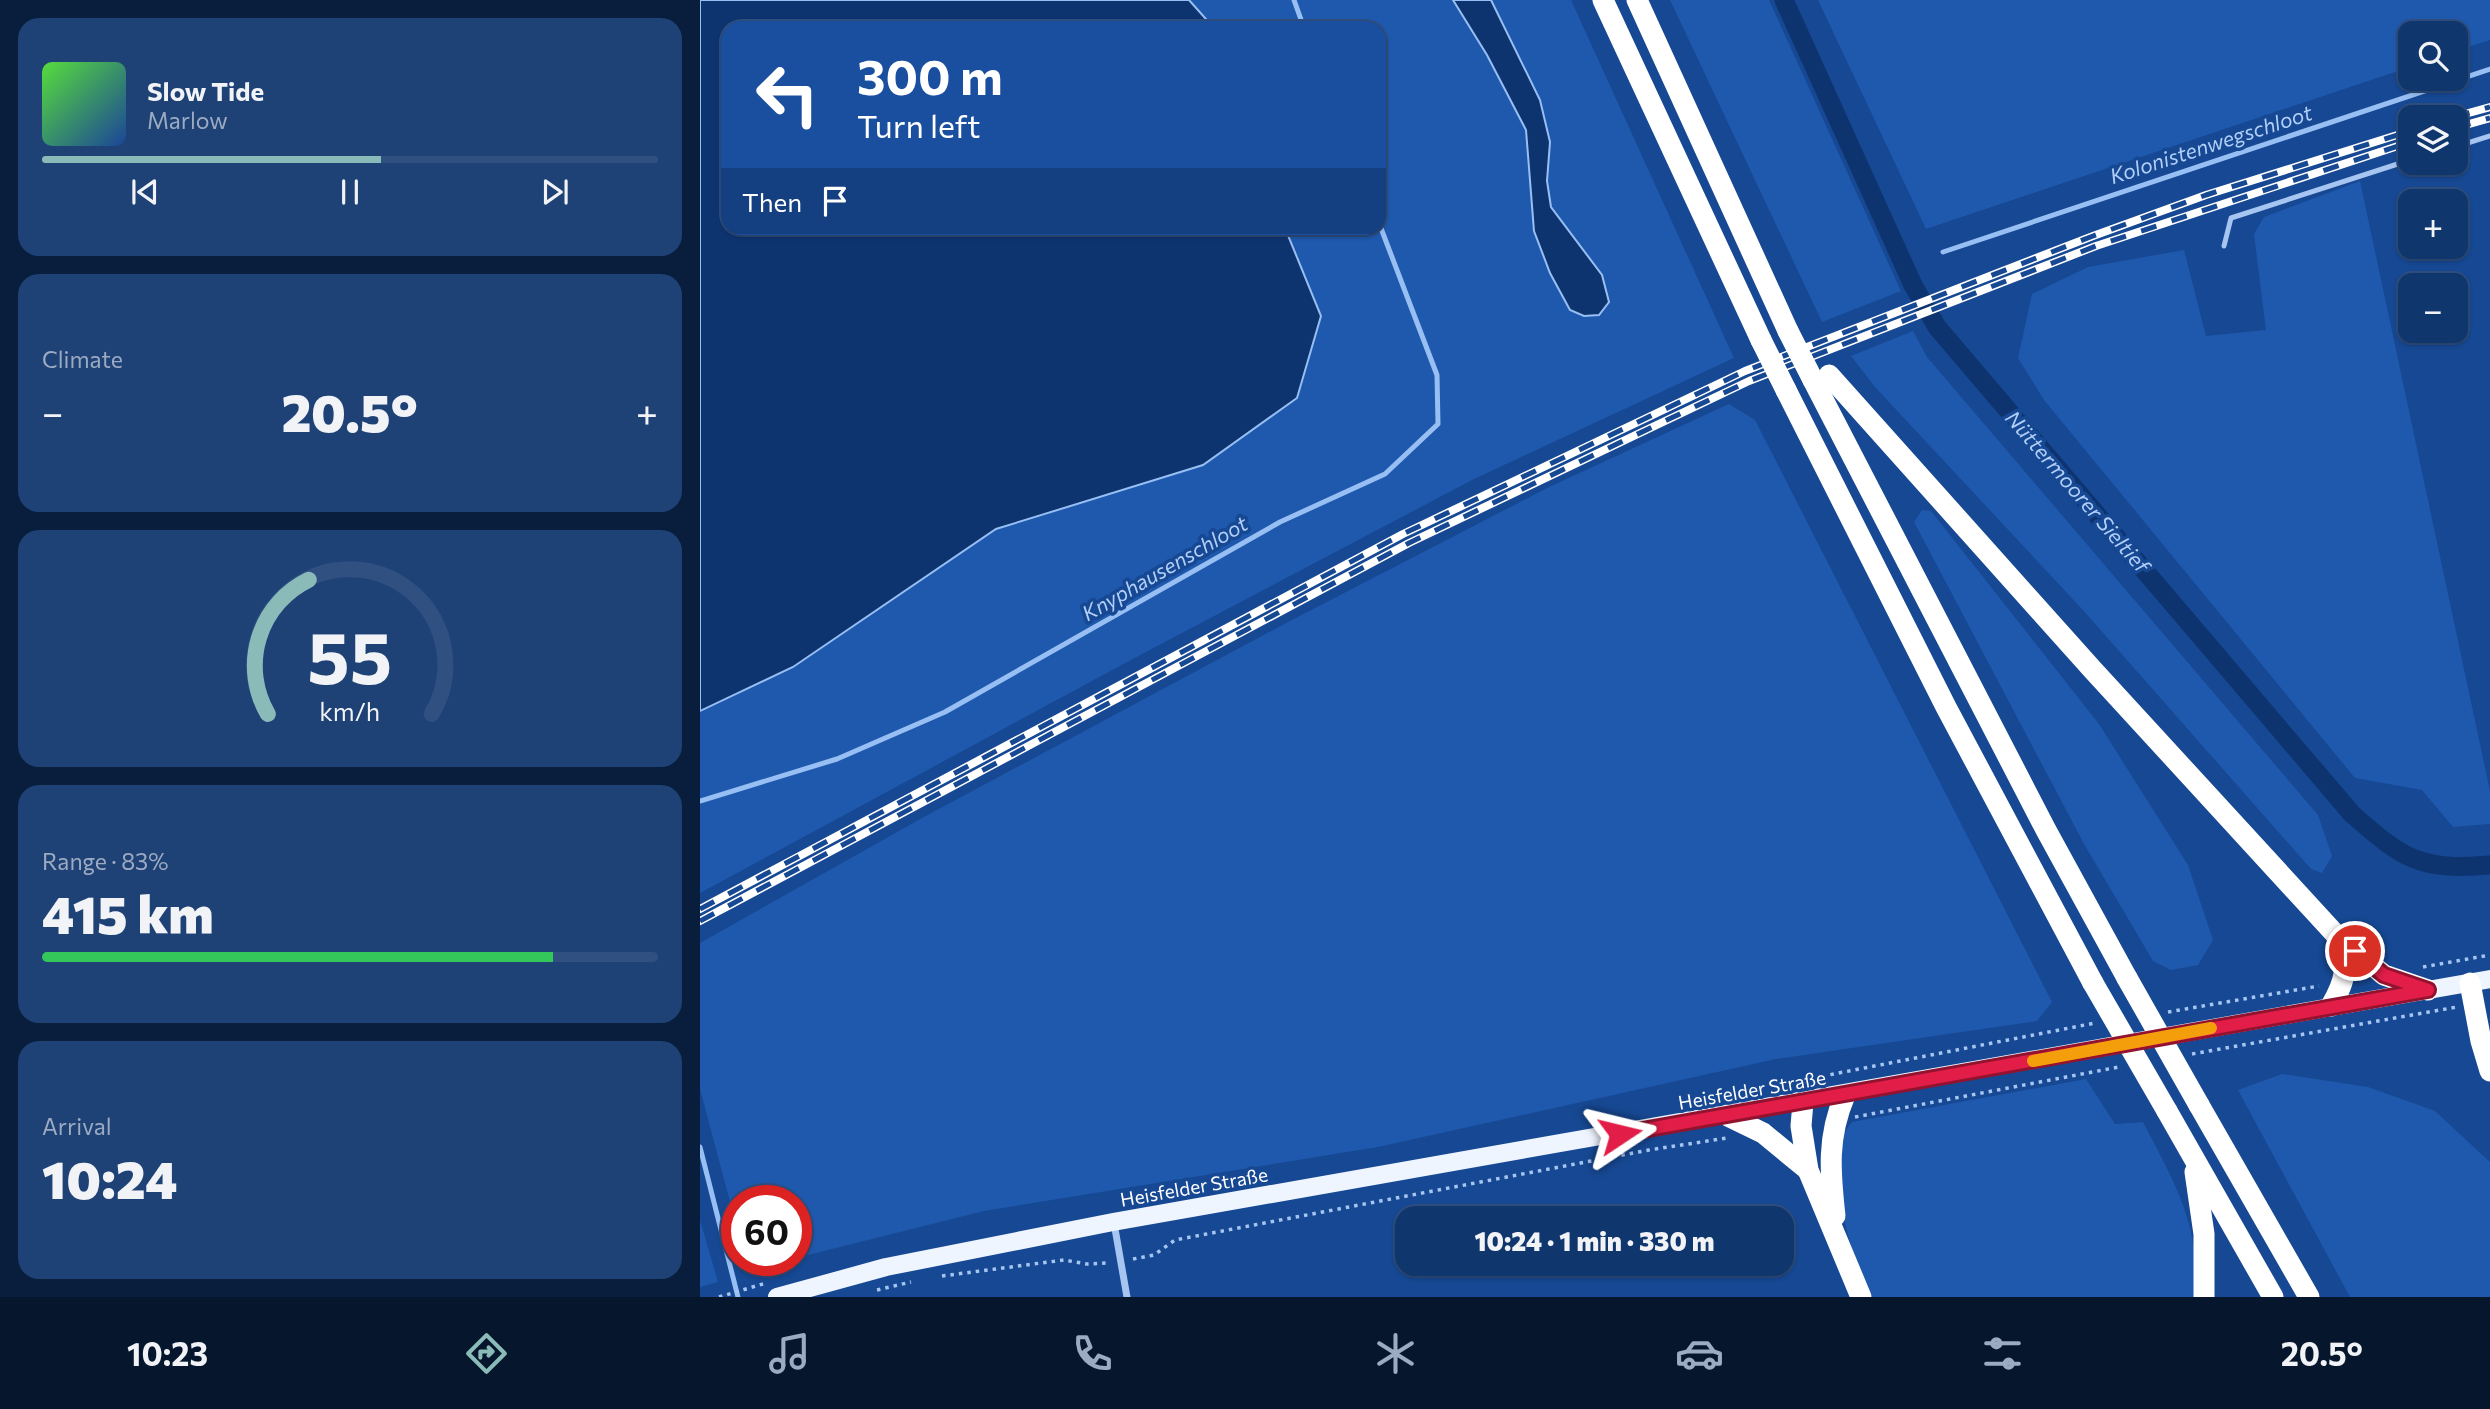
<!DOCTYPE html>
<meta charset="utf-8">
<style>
body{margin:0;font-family:Commissioner,sans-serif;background:#1e4176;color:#f1f3f6;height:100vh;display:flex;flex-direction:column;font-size:26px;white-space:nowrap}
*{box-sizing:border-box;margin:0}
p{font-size:23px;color:#9cabc2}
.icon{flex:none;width:38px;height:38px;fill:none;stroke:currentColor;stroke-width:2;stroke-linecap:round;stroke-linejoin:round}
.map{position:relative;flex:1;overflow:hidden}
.panel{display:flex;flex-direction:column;gap:18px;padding:18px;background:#091e3c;width:700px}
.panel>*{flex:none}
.hud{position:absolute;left:21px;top:21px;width:665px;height:214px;border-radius:21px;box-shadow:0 2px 5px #0004,0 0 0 2px #305081;background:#1a4fa0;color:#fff;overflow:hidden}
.controls{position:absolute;left:1698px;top:21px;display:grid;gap:14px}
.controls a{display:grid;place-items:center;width:70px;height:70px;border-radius:14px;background:#10366e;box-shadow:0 2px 5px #0004,0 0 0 2px #305081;font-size:35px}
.speed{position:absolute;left:21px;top:1185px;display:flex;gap:14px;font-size:35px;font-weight:700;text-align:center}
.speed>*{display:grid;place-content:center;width:91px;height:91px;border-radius:50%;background:#10366e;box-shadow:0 2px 5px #0004,0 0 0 2px #305081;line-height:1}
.speed .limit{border:10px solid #d22;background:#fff;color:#111}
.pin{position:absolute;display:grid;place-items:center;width:60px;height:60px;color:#fff;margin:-30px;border:4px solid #fff;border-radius:50%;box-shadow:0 2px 7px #0007}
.me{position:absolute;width:77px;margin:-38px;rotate:80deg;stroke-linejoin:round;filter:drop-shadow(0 0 5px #0008)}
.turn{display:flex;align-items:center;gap:24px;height:147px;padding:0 21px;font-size:32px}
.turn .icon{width:91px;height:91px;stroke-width:2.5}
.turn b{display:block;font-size:49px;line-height:60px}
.then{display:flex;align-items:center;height:66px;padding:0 21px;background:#0003;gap:14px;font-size:26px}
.big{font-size:52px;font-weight:800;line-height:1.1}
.panel .widget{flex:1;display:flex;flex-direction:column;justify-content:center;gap:10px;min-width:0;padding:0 24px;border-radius:21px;background:#1e4176}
.panel .dial{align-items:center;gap:0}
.dial svg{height:182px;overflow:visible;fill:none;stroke:#305081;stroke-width:7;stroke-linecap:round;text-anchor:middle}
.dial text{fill:#f1f3f6;stroke:none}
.song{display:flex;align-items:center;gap:21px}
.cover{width:84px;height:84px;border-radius:10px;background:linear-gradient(135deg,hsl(110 70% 55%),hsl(220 70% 35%))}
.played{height:7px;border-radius:4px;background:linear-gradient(90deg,#8bbbb9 55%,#305081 55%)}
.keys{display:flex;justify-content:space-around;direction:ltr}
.heat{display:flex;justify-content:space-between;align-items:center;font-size:38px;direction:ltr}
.charge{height:10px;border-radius:5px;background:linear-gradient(90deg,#34c759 83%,#305081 0)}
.trip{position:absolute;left:695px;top:1206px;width:399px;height:70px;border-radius:21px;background:#10366e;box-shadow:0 2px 5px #0004,0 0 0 2px #305081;font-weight:800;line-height:70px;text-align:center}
.dock{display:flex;height:112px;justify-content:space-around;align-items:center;background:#06162c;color:#9cabc2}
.dock .icon{width:49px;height:49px}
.dock .current{color:#8bbbb9}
.dock b{font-size:32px;color:#f1f3f6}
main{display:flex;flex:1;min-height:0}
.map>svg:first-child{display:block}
</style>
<main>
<section class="panel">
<div class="widget">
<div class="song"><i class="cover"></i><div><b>Slow Tide</b><p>Marlow</p></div></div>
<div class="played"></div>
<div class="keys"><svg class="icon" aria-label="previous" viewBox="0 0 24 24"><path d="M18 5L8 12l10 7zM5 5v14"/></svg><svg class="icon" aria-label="pause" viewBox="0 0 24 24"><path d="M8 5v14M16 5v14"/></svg><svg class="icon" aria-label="next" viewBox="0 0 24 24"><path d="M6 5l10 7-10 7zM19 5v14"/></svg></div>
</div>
<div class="widget"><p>Climate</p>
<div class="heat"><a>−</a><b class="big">20.5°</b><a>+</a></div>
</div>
<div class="widget dial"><svg viewBox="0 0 100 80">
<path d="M14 69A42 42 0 1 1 86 69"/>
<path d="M14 69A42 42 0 0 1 32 10" stroke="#8bbbb9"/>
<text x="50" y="56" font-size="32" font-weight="700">55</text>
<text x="50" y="72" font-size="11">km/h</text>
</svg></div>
<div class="widget"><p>Range · 83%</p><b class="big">415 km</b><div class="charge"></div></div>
<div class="widget"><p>Arrival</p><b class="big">10:24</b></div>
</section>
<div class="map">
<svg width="1790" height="1297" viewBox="0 0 1790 1297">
<rect width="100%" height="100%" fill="#164893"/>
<g fill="#1f59ad">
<polygon points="489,0 753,0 787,55 826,130 834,230 850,273 870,310 863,224 851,207 847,181 850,142 840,100 791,0 871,0 1034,358 774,479 429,661 0,893 0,711 93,667 296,529 503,465 585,228 679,228 679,28 514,28"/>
<polygon points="970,0 1069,0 1201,291 1122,322"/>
<polygon points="1118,0 1790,0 1790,40 1755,51 1755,33 1710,33 1710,67 1226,229"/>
<polygon points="1660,181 1790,791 1790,824 1753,827 1722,790 1655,778 1344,400 1318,358 1332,294 1388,267 1484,250 1506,336 1566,330 1554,234 1564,217"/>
<polygon points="1213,331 1227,357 1618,815 1632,856 1622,873 1611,869 1382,609 1175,387 1151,356"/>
<polygon points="1029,404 1055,420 1352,1002 1337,1021 1076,1059 678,1147 284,1211 96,1258 96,1200 37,1200 37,1228 0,1089 0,943 222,818 588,622 849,487"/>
<polygon points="1222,510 1231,511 1399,724 1488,865 1513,940 1498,965 1471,970 1453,961 1384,844 1214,522"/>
<polygon points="1582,1074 1668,1087 1735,1111 1790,1162 1790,1297 1650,1297 1538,1090"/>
<path d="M 1386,1079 L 1415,1124 L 1443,1122 C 1477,1187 1498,1221 1497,1297 L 1172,1297 C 1150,1253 1138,1212 1141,1162 C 1142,1147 1141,1134 1152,1122 Z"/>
<polygon points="0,1220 18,1282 0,1287"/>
<polygon points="45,1260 89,1260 48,1271"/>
</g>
<g fill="#0e3470" stroke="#98bff3" stroke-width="2">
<polygon points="0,0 489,0 514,28 28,28 28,228 585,228 621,316 597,398 503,465 296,529 93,667 0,711"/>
<polygon points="753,0 791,0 840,100 850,142 847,181 851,207 902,275 909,302 899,315 884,316 870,310 850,273 834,231 826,130 787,55"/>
</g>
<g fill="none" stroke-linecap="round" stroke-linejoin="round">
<g stroke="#98bff3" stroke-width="5">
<polyline points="594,0 604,28"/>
<polyline points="1243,252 1790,69"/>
<polyline points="0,801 137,759 245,712 580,522 685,474 738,424 737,375 679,223"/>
<polyline points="0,1147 38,1297"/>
</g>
<path stroke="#0e3470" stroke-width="19" d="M 1084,0 L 1213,285 L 1237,327 L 1652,814 C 1703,859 1720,871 1790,865"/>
<g stroke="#a6c5f1" stroke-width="3.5" stroke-dasharray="3.5 5" stroke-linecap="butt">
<polyline points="1723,967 1790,955"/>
<polyline points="1468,1012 1619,986"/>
<polyline points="1492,1054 1757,1007"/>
<polyline points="1072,1086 1395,1023"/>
<polyline points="1155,1117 1419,1067"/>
<polyline points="433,1259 454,1255 475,1240 949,1150 1027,1138"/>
<polyline points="242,1276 364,1260 387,1264 408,1263"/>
<polyline points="177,1290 211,1282"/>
<polyline points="19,1297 66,1283"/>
</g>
<g stroke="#a6c5f1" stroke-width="5">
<polyline points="1755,147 1790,136"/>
<polyline points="1524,246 1531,218 1710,160"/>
</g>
<polyline stroke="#a6c5f1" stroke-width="7" points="414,1223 427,1297"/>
<polyline stroke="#eff5ff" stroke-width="18" points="77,1297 186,1267 413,1222 1790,979"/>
<g stroke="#fff" stroke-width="21">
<polyline points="903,0 1061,340"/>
<polyline points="937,0 1088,331"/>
<polyline points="1129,375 1392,669 1637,936 1684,975 1728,990"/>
<polyline points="1113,380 1346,830 1427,978"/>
<polyline points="1086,390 1246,707 1393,983"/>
<polyline points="1770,983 1781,1041 1790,1071"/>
<path d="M 1631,1006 C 1647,978 1648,968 1637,936"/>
<polyline points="1103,1102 1101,1126 1108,1170 1161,1297"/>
<polyline points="1499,1105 1609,1297"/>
<polyline points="1467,1111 1573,1297"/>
<polyline points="1028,1116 1063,1133 1108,1170"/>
<polyline points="1495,1172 1504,1234 1504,1297"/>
<path d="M 1135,1216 C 1130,1171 1127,1137 1145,1095"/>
</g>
<defs>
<g id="rail">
<polyline points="1754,117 1790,107"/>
<polyline points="1755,128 1790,118"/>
<polyline points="0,909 703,534 1045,371 1393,236 1506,195 1710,131"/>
<polyline points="0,921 709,543 1049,381 1396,246 1710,142"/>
</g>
</defs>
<use href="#rail" stroke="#fff" stroke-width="8"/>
<use href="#rail" stroke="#164893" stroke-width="5" stroke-dasharray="16" stroke-linecap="butt"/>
<g stroke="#fff" stroke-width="21">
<polyline points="1088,331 1113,380"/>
<polyline points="1061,340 1086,390"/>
<polyline points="1427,978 1499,1105"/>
<polyline points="1393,983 1467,1111"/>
</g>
</g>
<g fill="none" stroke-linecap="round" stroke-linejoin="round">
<defs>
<polyline id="route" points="920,1134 1728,990 1684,975 1655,951"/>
</defs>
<use href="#route" stroke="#92132f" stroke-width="18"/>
<use href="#route" stroke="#e11d48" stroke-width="12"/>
<polyline stroke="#f59e0b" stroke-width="12" points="1333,1061 1511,1028"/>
</g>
<g text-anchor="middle" stroke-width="7" stroke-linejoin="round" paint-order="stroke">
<g font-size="19" fill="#fff" stroke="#164893">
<text transform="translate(1052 1090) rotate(-10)" y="7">Heisfelder Straße</text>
<text transform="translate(494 1187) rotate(-10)" y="7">Heisfelder Straße</text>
</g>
<g font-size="21" font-style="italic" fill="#b2cff8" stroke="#164893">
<text transform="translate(1511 145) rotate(-18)" y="7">Kolonistenwegschloot</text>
<text transform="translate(1377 492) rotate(49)" y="7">Nüttermoorer Sieltief</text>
<text transform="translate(465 569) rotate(-30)" y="7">Knyphausenschloot</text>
</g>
</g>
</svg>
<div class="controls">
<a><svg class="icon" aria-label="search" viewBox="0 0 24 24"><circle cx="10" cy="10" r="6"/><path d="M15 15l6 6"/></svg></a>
<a><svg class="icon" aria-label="layers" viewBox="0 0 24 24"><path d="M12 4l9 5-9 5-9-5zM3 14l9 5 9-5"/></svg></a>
<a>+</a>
<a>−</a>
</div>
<div class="speed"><div class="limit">60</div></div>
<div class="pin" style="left:1655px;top:951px;background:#d93025"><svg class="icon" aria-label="arrive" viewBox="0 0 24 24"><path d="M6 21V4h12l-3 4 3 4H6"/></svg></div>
<svg class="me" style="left:920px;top:1134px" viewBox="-20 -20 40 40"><path d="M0-17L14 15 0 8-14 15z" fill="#e11d48" stroke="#fff" stroke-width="4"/></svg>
<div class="trip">10:24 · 1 min · 330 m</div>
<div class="hud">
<div class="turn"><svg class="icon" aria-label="left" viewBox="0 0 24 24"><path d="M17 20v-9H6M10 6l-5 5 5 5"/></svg><div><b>300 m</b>Turn left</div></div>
<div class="then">Then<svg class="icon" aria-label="arrive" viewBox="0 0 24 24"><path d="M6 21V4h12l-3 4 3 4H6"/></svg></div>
</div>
</div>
</main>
<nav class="dock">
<b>10:23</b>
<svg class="icon current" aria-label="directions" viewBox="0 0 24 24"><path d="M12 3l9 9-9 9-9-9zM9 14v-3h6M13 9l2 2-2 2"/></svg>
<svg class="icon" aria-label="music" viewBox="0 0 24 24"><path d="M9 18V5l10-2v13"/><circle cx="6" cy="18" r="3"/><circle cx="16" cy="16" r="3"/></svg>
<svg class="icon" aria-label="phone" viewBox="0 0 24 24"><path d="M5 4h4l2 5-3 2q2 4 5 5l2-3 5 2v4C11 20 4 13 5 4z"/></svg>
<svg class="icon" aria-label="climate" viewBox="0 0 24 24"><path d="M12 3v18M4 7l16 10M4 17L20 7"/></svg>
<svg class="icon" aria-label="car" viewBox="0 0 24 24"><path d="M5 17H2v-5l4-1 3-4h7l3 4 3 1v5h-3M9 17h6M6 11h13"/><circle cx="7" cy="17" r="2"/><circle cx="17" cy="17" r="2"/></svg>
<svg class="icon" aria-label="filters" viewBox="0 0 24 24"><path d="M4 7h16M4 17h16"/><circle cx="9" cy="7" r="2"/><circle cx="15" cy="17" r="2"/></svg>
<b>20.5°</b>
</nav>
